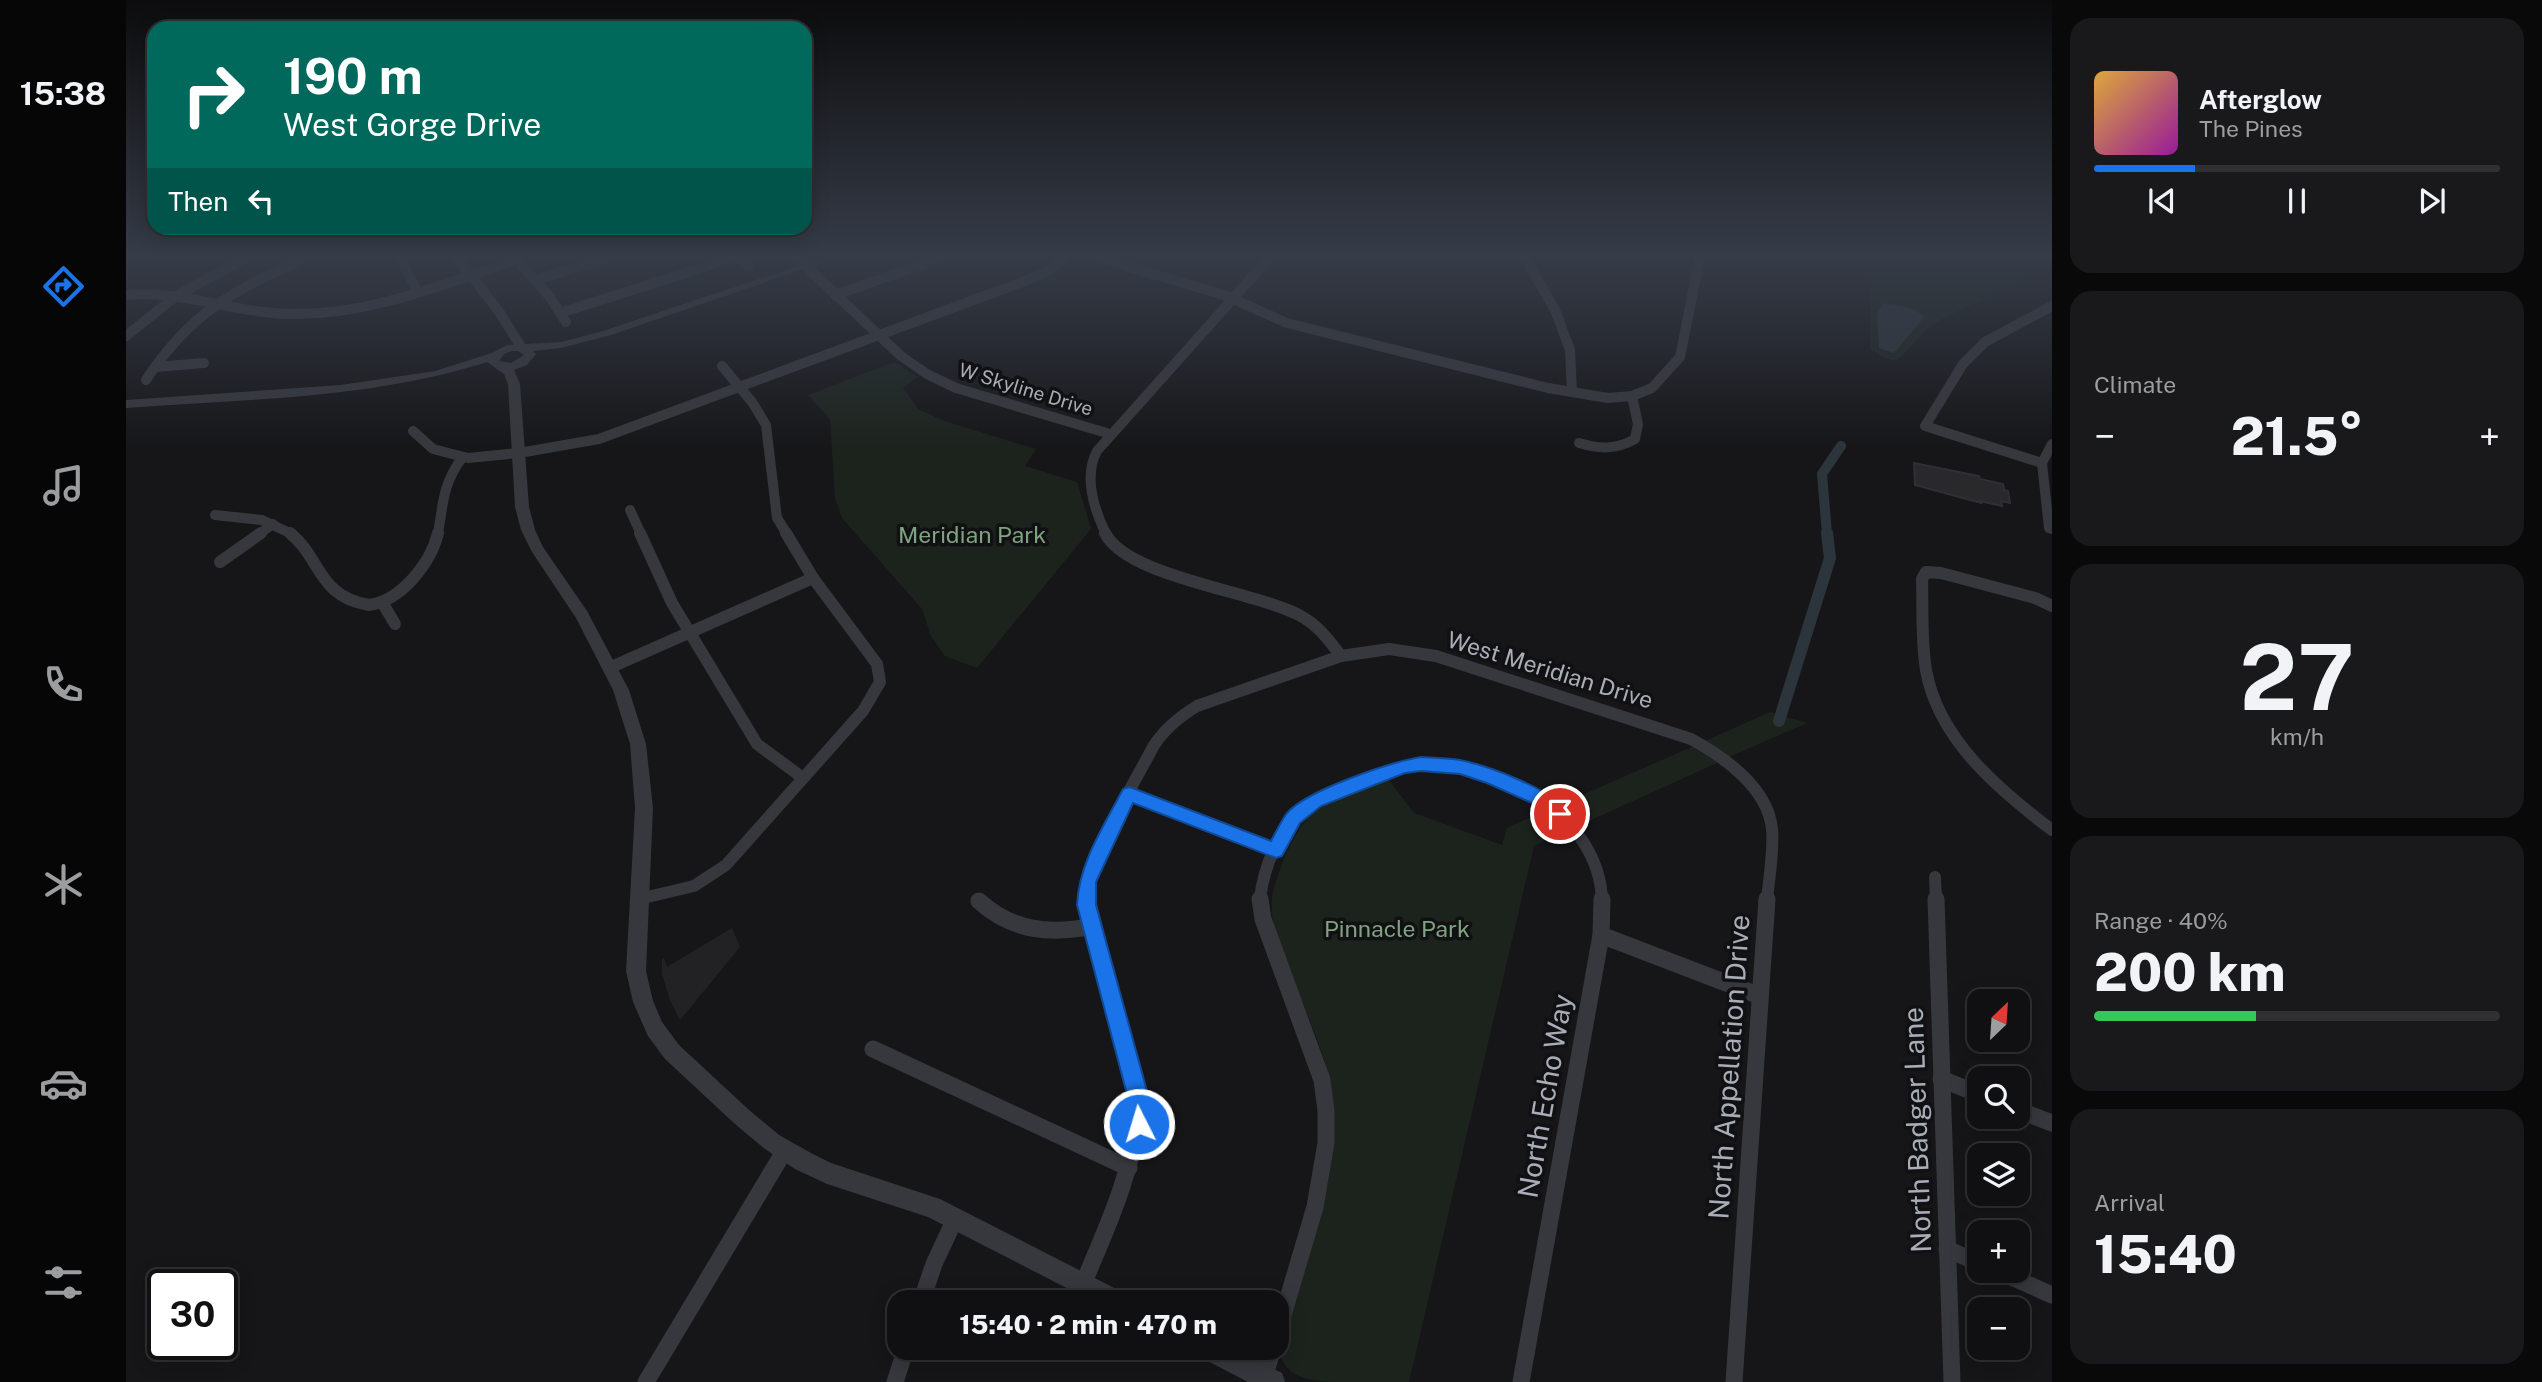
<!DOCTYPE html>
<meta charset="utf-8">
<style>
body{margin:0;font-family:"Public Sans",sans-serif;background:#19191b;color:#f1f3f6;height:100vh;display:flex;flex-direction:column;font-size:26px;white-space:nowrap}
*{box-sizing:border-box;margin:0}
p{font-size:23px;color:#9c9d9f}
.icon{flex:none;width:38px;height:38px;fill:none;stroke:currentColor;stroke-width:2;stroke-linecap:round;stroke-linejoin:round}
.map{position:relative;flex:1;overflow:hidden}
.side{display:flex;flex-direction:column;gap:18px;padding:18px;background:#09090a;width:490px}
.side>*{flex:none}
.guide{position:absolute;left:21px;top:21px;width:665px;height:214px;border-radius:21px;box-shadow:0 4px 18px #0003,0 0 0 2px #303032;background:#00695c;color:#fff;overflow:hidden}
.needle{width:46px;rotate:25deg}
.fabs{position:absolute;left:1841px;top:989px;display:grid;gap:14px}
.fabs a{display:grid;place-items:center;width:63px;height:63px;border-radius:14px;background:#101012;box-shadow:0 4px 18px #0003,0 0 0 2px #303032;font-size:35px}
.speed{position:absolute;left:21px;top:1269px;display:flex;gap:14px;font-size:35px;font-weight:700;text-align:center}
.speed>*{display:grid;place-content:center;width:91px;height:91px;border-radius:50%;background:#101012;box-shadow:0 4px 18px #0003,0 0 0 2px #303032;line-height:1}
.speed .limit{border:4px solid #111;border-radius:10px;background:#fff;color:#111}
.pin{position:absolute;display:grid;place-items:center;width:60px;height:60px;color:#fff;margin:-30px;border:4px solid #fff;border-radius:50%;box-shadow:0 2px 7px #0007}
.me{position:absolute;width:77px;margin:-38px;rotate:355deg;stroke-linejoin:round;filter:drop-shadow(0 0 5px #0008)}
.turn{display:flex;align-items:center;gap:24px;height:147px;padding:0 21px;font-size:32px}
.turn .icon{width:91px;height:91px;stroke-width:2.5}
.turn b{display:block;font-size:49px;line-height:60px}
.then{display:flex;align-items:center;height:66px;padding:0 21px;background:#0003;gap:14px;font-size:26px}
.big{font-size:52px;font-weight:800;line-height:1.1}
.side .card{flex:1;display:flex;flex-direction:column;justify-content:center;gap:10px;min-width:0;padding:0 24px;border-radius:21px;background:#19191b}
.side .dial{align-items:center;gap:0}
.dial b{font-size:91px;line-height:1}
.song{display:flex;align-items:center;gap:21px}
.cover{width:84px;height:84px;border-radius:10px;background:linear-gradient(135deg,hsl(40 70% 55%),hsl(300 70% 35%))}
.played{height:7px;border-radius:4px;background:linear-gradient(90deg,#1a73e8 25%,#303032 25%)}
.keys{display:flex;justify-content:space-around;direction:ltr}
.heat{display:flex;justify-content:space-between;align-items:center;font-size:38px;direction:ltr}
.charge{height:10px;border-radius:5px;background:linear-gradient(90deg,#34c759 40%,#303032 0)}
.trip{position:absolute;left:761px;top:1290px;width:402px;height:70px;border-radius:21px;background:#101012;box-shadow:0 4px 18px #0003,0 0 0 2px #303032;font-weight:800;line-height:70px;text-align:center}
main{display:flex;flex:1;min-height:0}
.dock{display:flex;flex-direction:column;width:126px;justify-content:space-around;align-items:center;background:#060607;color:#9c9d9f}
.dock .icon{width:49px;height:49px}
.dock .active{color:#1a73e8}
.dock b{font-size:32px;color:#f1f3f6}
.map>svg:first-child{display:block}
</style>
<main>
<nav class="dock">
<b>15:38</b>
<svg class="icon active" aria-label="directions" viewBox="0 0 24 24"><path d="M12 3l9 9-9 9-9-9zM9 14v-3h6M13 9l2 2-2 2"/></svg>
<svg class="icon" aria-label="music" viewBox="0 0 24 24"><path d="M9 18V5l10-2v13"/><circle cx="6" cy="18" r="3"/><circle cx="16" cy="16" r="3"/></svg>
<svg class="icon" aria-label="phone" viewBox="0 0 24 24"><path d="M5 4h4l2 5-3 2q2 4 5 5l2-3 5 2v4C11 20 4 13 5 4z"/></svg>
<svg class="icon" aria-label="climate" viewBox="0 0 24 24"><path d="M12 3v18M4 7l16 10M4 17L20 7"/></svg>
<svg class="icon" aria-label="car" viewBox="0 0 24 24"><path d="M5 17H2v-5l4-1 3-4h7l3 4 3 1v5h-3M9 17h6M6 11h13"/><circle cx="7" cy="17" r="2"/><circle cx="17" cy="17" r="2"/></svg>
<svg class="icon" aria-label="filters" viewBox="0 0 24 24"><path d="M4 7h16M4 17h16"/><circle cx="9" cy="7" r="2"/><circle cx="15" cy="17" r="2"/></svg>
</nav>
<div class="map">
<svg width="1926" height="1382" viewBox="0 0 1926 1382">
<rect width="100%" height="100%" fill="#161618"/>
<polygon fill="#222225" points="606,928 614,947 554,1020 544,1000 536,974 536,959 538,958 541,967"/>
<g fill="#1c231d">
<path d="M 1742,256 L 1917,256 C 1902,286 1838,306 1808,324 C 1794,332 1786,349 1773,358 C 1764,364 1753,354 1744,349 L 1745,284 Z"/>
<polygon points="768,362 792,377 777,388 792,409 818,421 910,449 899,466 951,482 965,529 851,668 819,656 805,636 796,609 716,518 709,498 704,419 682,395"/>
<polygon points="1644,712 1681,723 1603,757 1579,741"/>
<polygon points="1568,746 1593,762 1454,825 1433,805"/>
<path d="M 1262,779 L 1288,813 L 1376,845 L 1381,828 L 1420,810 L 1441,830 L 1408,846 L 1283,1382 C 1263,1382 1243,1382 1223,1382 C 1192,1382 1153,1382 1154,1344 C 1177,1266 1214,1184 1207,1102 C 1204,1060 1175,1002 1160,961 C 1152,942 1144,920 1146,899 C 1147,887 1152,876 1156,864 C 1183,800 1201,802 1262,779 Z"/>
</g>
<polygon fill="#2c353c" points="1757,303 1781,307 1799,316 1768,353 1753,348 1751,314"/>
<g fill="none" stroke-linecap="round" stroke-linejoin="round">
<polyline stroke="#2c353c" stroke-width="10" points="1701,534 1696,474 1715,446"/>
<polyline stroke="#2c353c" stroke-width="12" points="1653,721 1704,558 1701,533"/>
</g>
<polygon fill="#29292c" stroke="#303034" stroke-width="2" points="1788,463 1853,476 1854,479 1877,484 1878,490 1882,491 1884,503 1875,501 1876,506 1854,501 1855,503 1789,485"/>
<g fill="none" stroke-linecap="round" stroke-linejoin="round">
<g stroke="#37383d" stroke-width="10">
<polyline points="273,256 291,291"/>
<polyline points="330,256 374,313 395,347"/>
<polyline points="388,256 423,296 440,322"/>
<polyline points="612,256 623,267"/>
<polyline points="669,256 775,356 801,374 830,388 984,434"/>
<polyline points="966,256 1098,295 1161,323 1422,388 1482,398 1506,396 1526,388 1554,357 1574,256"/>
<polyline points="1398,256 1429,310 1444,350 1446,392"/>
<polyline points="409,280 488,256"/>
<path d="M 0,295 C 57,290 108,313 164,314 C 243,316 318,283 392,260"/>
<polyline points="709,295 820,256"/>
<polyline points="434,313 613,256"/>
<polyline points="0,336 50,296 123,256"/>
<polyline points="596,366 626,402 640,425 651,518 661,534"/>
<polyline points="29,367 78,363"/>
<path d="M 20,380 C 67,309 109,291 183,256"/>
<polyline points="287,431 307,449 342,458 393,453 473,439 907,278 925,269 940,256"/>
<path d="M 1453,443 C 1473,449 1490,450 1509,439 L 1512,424 L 1506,396"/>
<polyline points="1926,444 1916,463 1923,528 1926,529"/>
<polyline points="1916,463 1799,426 1837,364 1859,342 1926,306"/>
<polyline points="504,510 515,534"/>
<polyline points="89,515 136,520 166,534"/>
<polyline points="133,534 147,524"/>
<path d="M 312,534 C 317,504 317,482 337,457"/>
<path d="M 980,534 C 968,509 957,477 971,451 L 1145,256"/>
</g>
<g stroke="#37383d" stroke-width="12">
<path d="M 164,533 C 195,558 192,597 243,605 C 275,601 305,563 312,533"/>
<polyline points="514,533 546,603 631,744 677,778"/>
<path d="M 979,533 C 1001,577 1127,591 1173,615 C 1191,624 1203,640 1215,656"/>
<polyline points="94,562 135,533"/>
<polyline points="256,602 269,624"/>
<path d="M 1926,606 L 1909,598 L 1815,573 L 1800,572 L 1796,579 C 1797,609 1795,640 1800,670 C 1812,739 1873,790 1926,830"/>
<polyline points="483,668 687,578"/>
<polyline points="1003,794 1150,851"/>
<polyline points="1809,877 1810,900"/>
<polyline points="513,899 568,886 600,865 737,711 754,682 751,664 687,578 660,533"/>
<path d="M 961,900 C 961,857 1006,788 1027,747 C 1038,729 1053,717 1071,706 L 1215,656 L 1263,649 L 1310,656 L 1565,739 C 1598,757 1642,788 1646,829 C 1648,852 1643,878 1641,900"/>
<path d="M 1134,900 C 1137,867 1155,823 1184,803 C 1199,794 1217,789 1233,783 C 1253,776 1273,766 1294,764 C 1373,759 1473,815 1476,900"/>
</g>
<g stroke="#37383d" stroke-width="17">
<polyline points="1134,899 1137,919 1196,1080 1200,1111 1200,1143 1189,1207 1152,1332"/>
<polyline points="1810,899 1826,1382"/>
<path d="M 853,901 C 886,931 924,935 967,926"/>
<polyline points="1475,935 1634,996"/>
<polyline points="747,1049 1003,1168"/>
<polyline points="1815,1079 1853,1094"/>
<polyline points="1892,1110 1926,1123"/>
<polyline points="1821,1249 1853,1263"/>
<polyline points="1870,1270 1926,1295"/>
<path d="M 957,1284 C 982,1225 1009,1168 1013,1103 L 961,899"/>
<polyline points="795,1302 808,1264 829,1219"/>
<polyline points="520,1382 659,1150"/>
<polyline points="769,1382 780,1348"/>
<polyline points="1137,1382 1147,1348"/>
<polyline points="1395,1382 1475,935 1476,899"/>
<polyline points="1608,1382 1641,899"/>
</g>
<g fill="#37383d" fill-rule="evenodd">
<path d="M 702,256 L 716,256 L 485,335 L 435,348 L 407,351 L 410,354 L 401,365 L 388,370 L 394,384 L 403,507 L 409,530 L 417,547 L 461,611 L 503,690 L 520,744 L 527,808 L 520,971 L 527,1001 L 536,1022 L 553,1045 L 623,1110 L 653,1135 L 685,1153 L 705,1163 L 814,1199 L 1000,1294 L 1004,1302 L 968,1302 L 802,1217 L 701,1184 L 669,1169 L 639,1149 L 609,1124 L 539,1059 L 522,1036 L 507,1002 L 500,971 L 509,808 L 504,744 L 487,690 L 450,618 L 406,552 L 395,530 L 389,507 L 382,384 L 378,374 L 361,362 C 245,399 121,399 0,408 L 0,400 L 215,385 L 309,371 L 366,353 L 381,345 L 435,342 L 477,331 ZM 386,351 L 392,351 L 398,355 L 385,363 L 373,361 L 378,354 Z"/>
<polygon points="1068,1348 1104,1348 1156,1373 1159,1382 1122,1382 1072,1356"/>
</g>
</g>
<linearGradient id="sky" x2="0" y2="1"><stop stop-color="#0c0c0d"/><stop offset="0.57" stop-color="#363c48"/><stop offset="1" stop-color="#363c48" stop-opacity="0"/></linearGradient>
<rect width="1926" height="449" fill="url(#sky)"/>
<path fill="#1a73e8" stroke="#114b97" stroke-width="2" d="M 1295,757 C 1308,758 1322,758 1334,760 C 1360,765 1432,791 1443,814 L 1441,819 L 1434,822 L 1406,803 L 1361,783 L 1334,774 L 1295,771 L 1279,773 L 1195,806 L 1174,823 L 1156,856 L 1150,858 L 1007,803 L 970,882 L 970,905 L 1024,1102 L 1024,1124 L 1021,1131 L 1013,1134 L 1006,1131 L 1002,1124 L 1003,1102 L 951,905 C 953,862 978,826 997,789 L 1003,787 L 1009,789 L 1145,841 C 1150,832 1155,821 1161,813 C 1181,790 1265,762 1295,757 Z"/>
<g text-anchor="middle" stroke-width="7" stroke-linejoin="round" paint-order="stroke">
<g font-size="19" fill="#a8adb8" stroke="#111113">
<text transform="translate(900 389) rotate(17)" y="7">W Skyline Drive</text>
</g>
<g font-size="23" fill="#7fa381" stroke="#111113">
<text x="846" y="543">Meridian Park</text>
<text x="1271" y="937">Pinnacle Park</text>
</g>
<g font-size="23" fill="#a8adb8" stroke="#111113">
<text transform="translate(1424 670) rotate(17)" y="8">West Meridian Drive</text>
</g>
<g font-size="28" fill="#a8adb8" stroke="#111113">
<text transform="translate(1603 1067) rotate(-86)" y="10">North Appellation Drive</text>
<text transform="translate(1419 1096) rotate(-80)" y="10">North Echo Way</text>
<text transform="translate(1791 1130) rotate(-92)" y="10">North Badger Lane</text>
</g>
</g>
</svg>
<div class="fabs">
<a><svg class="needle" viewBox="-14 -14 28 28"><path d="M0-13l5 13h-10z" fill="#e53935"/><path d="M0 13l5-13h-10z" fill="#9c9d9f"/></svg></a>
<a><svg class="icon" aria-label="search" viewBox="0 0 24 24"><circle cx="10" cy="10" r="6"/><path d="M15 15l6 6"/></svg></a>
<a><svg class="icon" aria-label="layers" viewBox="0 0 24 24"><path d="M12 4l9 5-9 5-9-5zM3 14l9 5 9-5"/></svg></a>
<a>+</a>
<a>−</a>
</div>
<div class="speed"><div class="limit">30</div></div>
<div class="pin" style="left:1434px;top:814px;background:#d93025"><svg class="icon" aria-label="arrive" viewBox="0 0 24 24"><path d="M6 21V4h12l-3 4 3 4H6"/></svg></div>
<svg class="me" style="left:1013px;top:1124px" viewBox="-20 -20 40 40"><circle r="17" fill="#1a73e8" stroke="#fff" stroke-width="3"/><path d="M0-11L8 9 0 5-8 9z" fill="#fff"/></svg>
<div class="trip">15:40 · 2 min · 470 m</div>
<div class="guide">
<div class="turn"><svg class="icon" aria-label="right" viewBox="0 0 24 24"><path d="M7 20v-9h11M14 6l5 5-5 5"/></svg><div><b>190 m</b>West Gorge Drive</div></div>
<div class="then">Then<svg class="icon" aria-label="left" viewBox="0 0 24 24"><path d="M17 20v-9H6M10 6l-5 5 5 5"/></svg></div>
</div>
</div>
<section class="side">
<div class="card">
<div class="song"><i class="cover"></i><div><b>Afterglow</b><p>The Pines</p></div></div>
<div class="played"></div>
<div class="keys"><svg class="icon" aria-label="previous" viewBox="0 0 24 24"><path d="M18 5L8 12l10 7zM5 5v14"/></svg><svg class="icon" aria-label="pause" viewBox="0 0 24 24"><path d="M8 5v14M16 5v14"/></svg><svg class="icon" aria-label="next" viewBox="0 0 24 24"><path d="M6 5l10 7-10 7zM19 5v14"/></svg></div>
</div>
<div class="card"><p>Climate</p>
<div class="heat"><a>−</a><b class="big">21.5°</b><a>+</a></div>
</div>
<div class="card dial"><b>27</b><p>km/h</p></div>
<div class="card"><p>Range · 40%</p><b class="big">200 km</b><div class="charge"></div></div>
<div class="card"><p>Arrival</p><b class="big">15:40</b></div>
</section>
</main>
